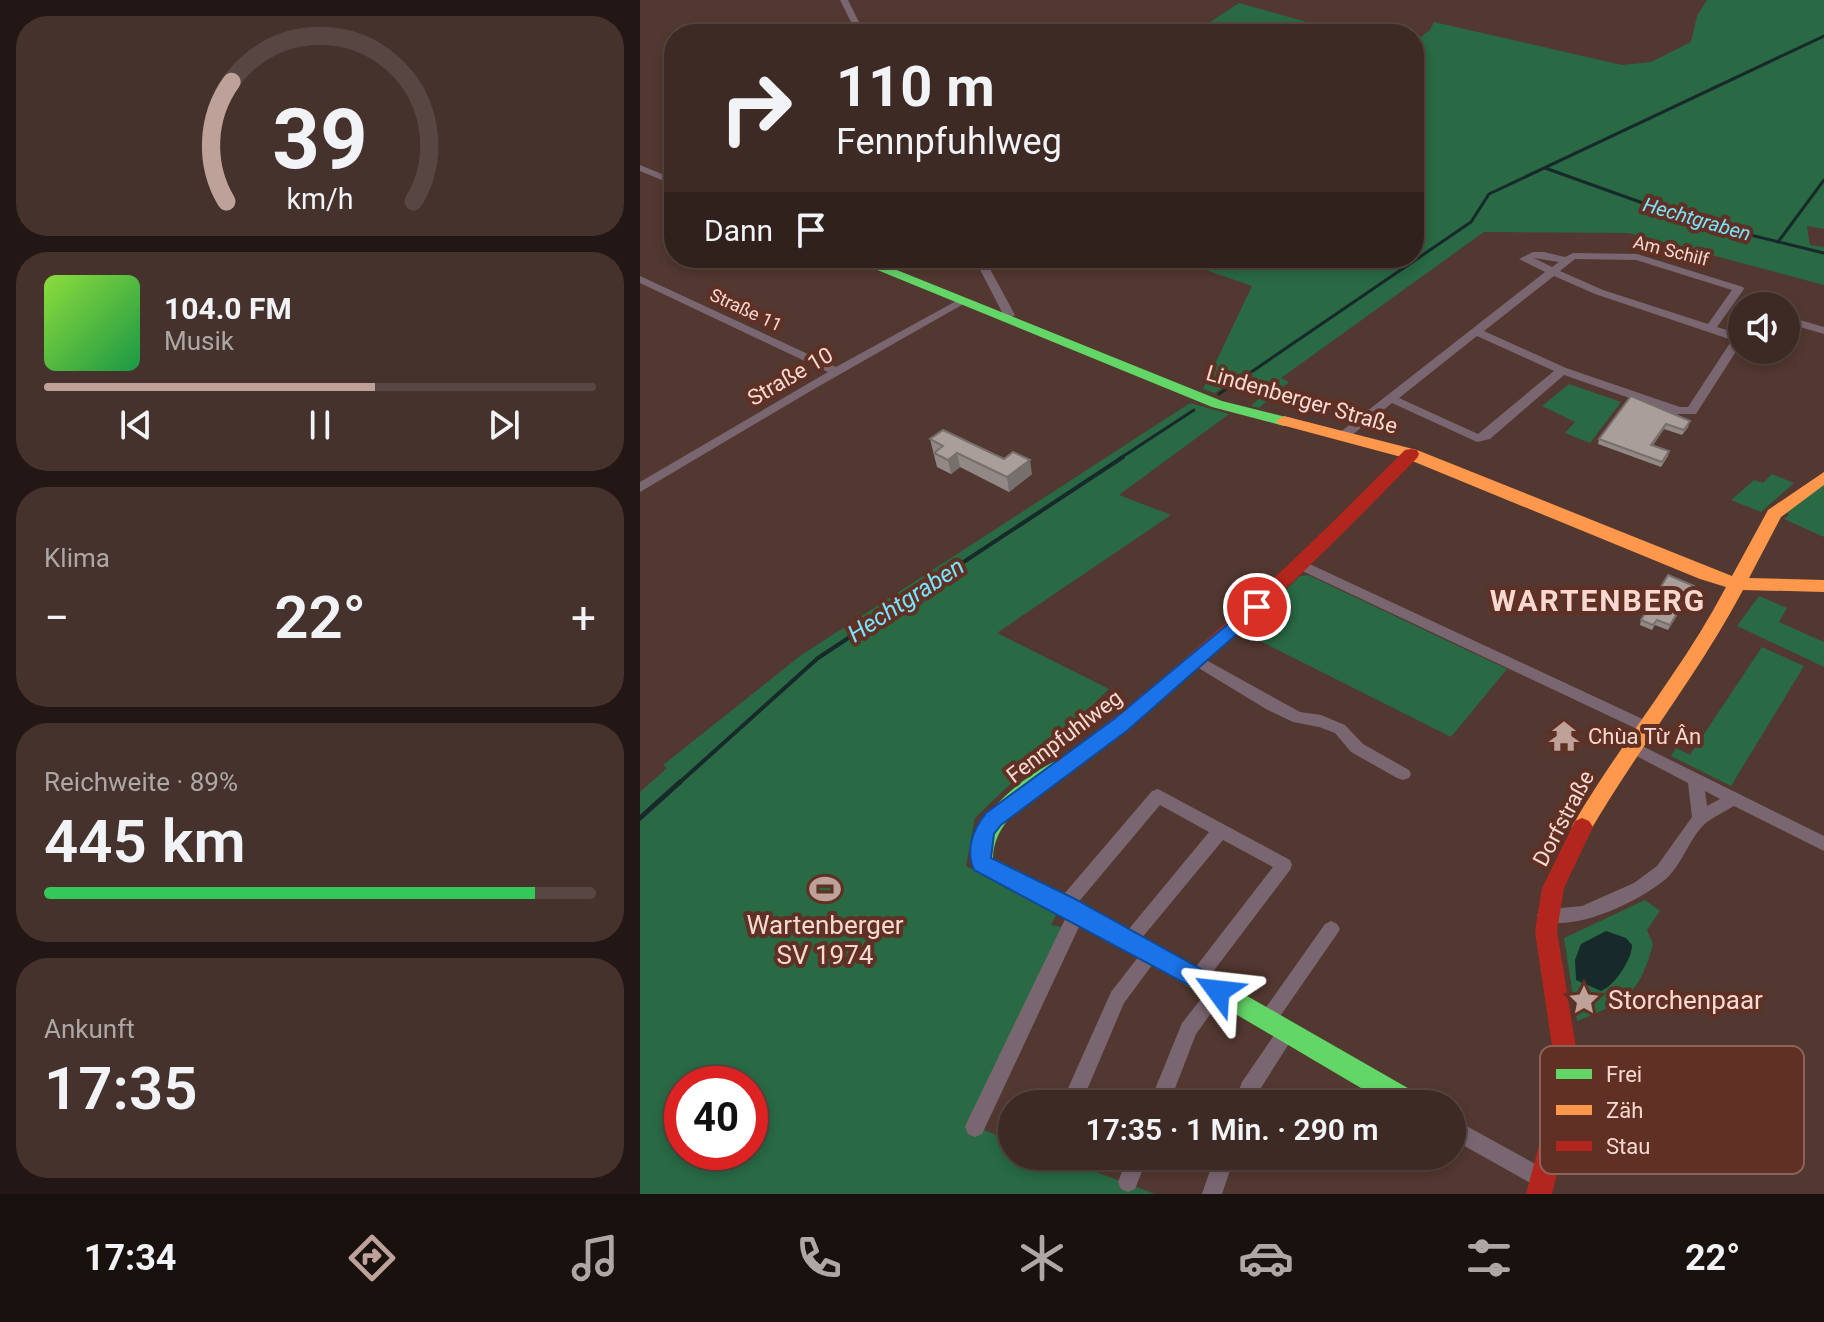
<!DOCTYPE html>
<html lang="de">
<meta charset="utf-8">
<style>
body{margin:0;font-family:Roboto,sans-serif;background:#45322c;color:#f1f3f6;height:100vh;display:flex;flex-direction:column;font-size:30px;white-space:nowrap}
*{box-sizing:border-box;margin:0}
p{font-size:26px;color:#ada7a6}
.icon{flex:none;width:44px;height:44px;fill:none;stroke:currentColor;stroke-width:2;stroke-linecap:round;stroke-linejoin:round}
.map{position:relative;flex:1;overflow:hidden}
.drawer{display:flex;flex-direction:column;gap:16px;padding:16px;background:#221714;width:640px}
.drawer>*{flex:none}
.guide{position:absolute;left:24px;top:24px;width:760px;height:244px;border-radius:32px;box-shadow:0 4px 12px #0003,0 0 0 2px #574641;background:#3e2a24;color:#f1f3f6;overflow:hidden}
.buttons{position:absolute;left:1088px;top:292px;display:grid;gap:16px}
.buttons a{display:grid;place-items:center;width:72px;height:72px;border-radius:50%;background:#3e2a24;box-shadow:0 4px 12px #0003,0 0 0 2px #574641;font-size:40px}
.speed{position:absolute;left:24px;top:1066px;display:flex;gap:16px;font-size:40px;font-weight:700;text-align:center}
.speed>*{display:grid;place-content:center;width:104px;height:104px;border-radius:50%;background:#3e2a24;box-shadow:0 4px 12px #0003,0 0 0 2px #574641;line-height:1}
.speed .limit{border:12px solid #d22;background:#fff;color:#111}
.pin{position:absolute;display:grid;place-items:center;width:68px;height:68px;color:#fff;margin:-34px;border:4px solid #fff;border-radius:50%;box-shadow:0 2px 8px #0007}
.me{position:absolute;width:88px;margin:-44px;rotate:300deg;stroke-linejoin:round;filter:drop-shadow(0 0 6px #0008)}
.turn{display:flex;align-items:center;gap:28px;height:168px;padding:0 40px;font-size:36px}
.turn .icon{width:104px;height:104px;stroke-width:2.5}
.turn b{display:block;font-size:56px;line-height:68px}
.then{display:flex;align-items:center;height:76px;padding:0 40px;background:#0003;gap:16px;font-size:30px}
.big{font-size:60px;font-weight:600;line-height:1.1}
.drawer .tile{flex:1;display:flex;flex-direction:column;justify-content:center;gap:12px;min-width:0;padding:0 28px;border-radius:32px;background:#45322c}
.drawer .dial{align-items:center;gap:0}
.dial svg{height:208px;overflow:visible;fill:none;stroke:#574641;stroke-width:7;stroke-linecap:round;text-anchor:middle}
.dial text{fill:#f1f3f6;stroke:none}
.song{display:flex;align-items:center;gap:24px}
.cover{width:96px;height:96px;border-radius:12px;background:linear-gradient(135deg,hsl(90 70% 55%),hsl(140 70% 35%))}
.played{height:8px;border-radius:4px;background:linear-gradient(90deg,#bea199 60%,#574641 60%)}
.keys{display:flex;justify-content:space-around;direction:ltr}
.heat{display:flex;justify-content:space-between;align-items:center;font-size:44px;direction:ltr}
.charge{height:12px;border-radius:6px;background:linear-gradient(90deg,#34c759 89%,#574641 0)}
.trip{position:absolute;left:358px;top:1090px;width:468px;height:80px;border-radius:40px;background:#3e2a24;box-shadow:0 4px 12px #0003,0 0 0 2px #574641;font-weight:600;line-height:80px;text-align:center}
.tab-bar{display:flex;height:128px;justify-content:space-around;align-items:center;background:#19110e;color:#ada7a6}
.tab-bar .icon{width:56px;height:56px}
.tab-bar .selected{color:#bea199}
.tab-bar b{font-size:36px;color:#f1f3f6}
main{display:flex;flex:1;min-height:0}
.map>svg:first-child{display:block}
</style>
<main>
<section class="drawer">
<div class="tile dial"><svg viewBox="0 0 100 80">
<path d="M14 69A42 42 0 1 1 86 69"/>
<path d="M14 69A42 42 0 0 1 16 23" stroke="#bea199"/>
<text x="50" y="56" font-size="32" font-weight="700">39</text>
<text x="50" y="72" font-size="11">km/h</text>
</svg></div>
<div class="tile">
<div class="song"><i class="cover"></i><div><b>104.0 FM</b><p>Musik</p></div></div>
<div class="played"></div>
<div class="keys"><svg class="icon" aria-label="previous" viewBox="0 0 24 24"><path d="M18 5L8 12l10 7zM5 5v14"/></svg><svg class="icon" aria-label="pause" viewBox="0 0 24 24"><path d="M8 5v14M16 5v14"/></svg><svg class="icon" aria-label="next" viewBox="0 0 24 24"><path d="M6 5l10 7-10 7zM19 5v14"/></svg></div>
</div>
<div class="tile"><p>Klima</p>
<div class="heat"><a>−</a><b class="big">22°</b><a>+</a></div>
</div>
<div class="tile"><p>Reichweite · 89%</p><b class="big">445 km</b><div class="charge"></div></div>
<div class="tile"><p>Ankunft</p><b class="big">17:35</b></div>
</section>
<div class="map">
<svg width="1184" height="1194" viewBox="0 0 1184 1194">
<rect width="100%" height="100%" fill="#523830"/>
<g fill="#296944" fill-rule="evenodd">
<polygon points="1067,0 1184,0 1184,229 1167,226 1170,245 1184,247 1184,285 989,233 844,232 641,378 649,382 619,408 611,406 629,389 598,377 575,393 563,389 612,286 531,258 774,258 774,42 790,30 794,22 982,65 1011,62 1051,42 1057,16"/>
<polygon points="599,3 710,34 552,34"/>
<polygon points="929,384 981,402 950,443 925,433 935,422 902,406"/>
<path d="M 550,403 L 589,414 L 479,495 L 531,515 L 357,633 L 469,689 L 335,818 L 326,866 L 418,911 L 411,925 L 427,928 L 331,1125 L 372,1141 L 372,1156 L 413,1156 L 515,1194 L 0,1194 L 0,792 L 27,768 L 23,765 L 160,656 ZM 42,1084 L 110,1084 L 110,1152 L 42,1152 Z"/>
<polygon points="1132,474 1154,483 1121,512 1091,500 1114,480 1123,483"/>
<polygon points="1184,482 1184,537 1144,519 1149,515 1145,511"/>
<polygon points="668,575 867,669 811,737 602,632 660,576"/>
<polygon points="1119,596 1147,608 1139,622 1184,642 1184,667 1097,626"/>
<polygon points="1122,647 1164,666 1091,786 1031,756 1036,748 1050,755"/>
<path d="M 1005,900 L 1020,911 L 1007,930 L 1013,944 C 1000,995 983,1003 937,1021 L 924,938 Z"/>
</g>
<path fill="#18292c" d="M 966,931 L 986,938 L 992,945 C 992,960 974,986 961,991 L 936,980 L 935,960 L 941,944 Z"/>
<g fill="none" stroke-linecap="round" stroke-linejoin="round">
<g stroke="#18292c" stroke-width="3">
<polyline points="905,168 1053,221 1184,253"/>
<polyline points="1138,242 1184,180"/>
<polyline points="579,394 831,222 849,194 1184,36"/>
<polyline points="479,459 554,410"/>
</g>
<polyline stroke="#18292c" stroke-width="4" points="38,784 178,658 483,457"/>
<polyline stroke="#18292c" stroke-width="5" points="0,818 40,782"/>
<g fill="#7a6671" fill-rule="evenodd">
<polygon points="200,0 208,0 225,34 217,34"/>
<polygon points="0,165 34,179 34,185 0,171"/>
<path d="M 893,252 L 904,252 L 925,257 L 933,253 L 997,254 L 1103,287 L 1104,289 L 1077,327 L 1102,335 L 1102,342 L 1056,414 L 1035,414 L 924,375 L 850,439 L 837,442 L 752,403 L 707,439 L 699,439 L 697,436 L 699,433 L 905,272 L 879,259 ZM 894,258 L 919,262 L 912,267 ZM 935,259 L 996,260 L 1092,290 L 1068,324 L 963,290 L 920,271 ZM 914,276 L 955,294 L 1092,340 L 1048,407 L 1040,407 L 926,368 L 844,331 ZM 837,336 L 914,371 L 838,434 L 759,398 Z"/>
<polygon points="334,258 344,258 375,315 364,321 358,318 363,314"/>
<polygon points="0,276 196,367 318,300 322,299 327,302 174,389 0,492 0,482 188,372 0,283"/>
<polygon points="1101,302 1108,306 1102,306 1102,309 1096,305"/>
<polygon points="1146,316 1184,327 1184,334 1146,323"/>
<polygon points="661,560 1009,722 1012,726 1009,730 999,730 656,568 654,565"/>
<polygon points="557,655 660,712 681,715 705,725 723,744 769,770 771,774 769,778 763,780 757,778 711,752 695,733 679,727 653,722 626,709 552,664 550,660 552,656"/>
<path d="M 990,740 L 1184,836 L 1184,851 L 1094,806 C 1086,811 1075,816 1067,822 C 1050,836 1043,863 1027,878 C 1000,901 935,933 900,920 L 897,915 L 900,910 L 942,906 L 994,883 L 1017,866 L 1052,817 L 1048,783 L 985,750 L 982,746 L 985,742 ZM 1065,791 L 1080,799 L 1067,806 Z"/>
<polygon points="518,789 650,860 652,865 650,870 563,985 557,987 551,985 548,979 551,973 633,867 583,840 496,945 490,948 484,945 481,940 484,935 569,832 520,805 436,905 443,907 446,912 342,1134 335,1137 328,1134 325,1127 328,1120 429,911 419,910 416,905 419,900 512,791"/>
<polygon points="691,921 697,924 700,929 697,934 634,1025 628,1028 622,1025 619,1019 622,1013 685,924"/>
<polygon points="512,945 518,947 521,953 484,1003 441,1104 421,1104 471,992 506,947"/>
<polygon points="578,983 584,985 587,991 556,1034 529,1104 509,1104 542,1023 572,985"/>
<polygon points="648,1022 655,1025 657,1031 617,1094 614,1104 594,1104 602,1082 641,1025"/>
<polygon points="812,1118 908,1171 911,1178 908,1185 901,1188 894,1185 812,1139"/>
<polygon points="488,1156 508,1156 495,1189 488,1192 481,1189 478,1182"/>
<polygon points="575,1156 595,1156 582,1194 562,1194"/>
</g>
<g fill="#63d668" fill-rule="evenodd">
<polygon points="208,258 227,258 582,401 650,418 652,421 644,426 572,407"/>
<path d="M 428,756 L 435,758 L 438,764 L 435,770 C 403,792 353,815 353,859 L 520,946 L 780,1095 L 783,1104 L 748,1104 L 504,960 L 334,870 C 313,827 393,767 428,756 Z"/>
</g>
<path fill="#ff974d" fill-rule="evenodd" d="M 644,416 L 777,450 L 1092,576 L 1128,510 L 1184,472 L 1184,485 L 1141,517 L 1109,578 L 1184,580 L 1184,592 L 1103,590 C 1058,675 997,750 949,833 L 942,836 L 935,833 L 931,827 L 935,821 C 982,741 1043,669 1086,587 L 1060,579 L 765,458 L 638,424 L 636,421 Z"/>
<g fill="#b3261e" fill-rule="evenodd">
<path d="M 771,449 L 777,450 L 779,454 L 777,458 C 669,569 559,676 435,770 L 428,772 L 421,770 L 418,764 L 421,758 C 545,666 656,560 765,450 Z"/>
<polygon points="942,818 949,821 953,827 924,888 917,931 938,1060 935,1101 912,1194 886,1194 911,1101 914,1060 895,931 902,888 935,821"/>
</g>
</g>
<g fill="#928885">
<polygon points="991,396 1049,426 1042,435 1024,429 1013,445 1029,451 1028,456 1021,467 958,444 959,439"/>
<polygon points="290,439 392,474 369,492 320,467 311,474 297,467"/>
<polygon points="1052,591 1028,630 1015,625 1012,630 1000,625 1001,620"/>
</g>
<g fill="#776f6c">
<polygon points="1026,424 1024,429 1010,450 1011,445"/>
<polygon points="317,453 320,467 311,474 308,460"/>
<polygon points="390,460 392,474 369,492 367,477"/>
<polygon points="1054,586 1052,591 1028,630 1030,625"/>
</g>
<g fill="#aa9e9b" stroke="#776f6c" stroke-width="2">
<polygon points="991,396 1050,421 1044,430 1026,424 1011,445 1029,451 1022,462 959,439"/>
<polygon points="303,430 364,459 373,452 390,460 367,477 317,453 308,460 294,453 303,446 290,439"/>
<polygon points="1028,575 1054,586 1030,625 1017,620 1013,625 1001,620"/>
</g>
<path fill="#1a73e8" stroke="#114b97" stroke-width="2" d="M 617,600 L 626,607 L 623,611 L 488,730 L 361,825 L 354,834 L 351,858 L 433,898 L 586,983 L 590,991 L 586,998 L 578,1001 L 334,870 C 325,850 333,829 346,813 L 474,719 Z"/>
<defs>
<symbol id="temple-bare" viewBox="-9 -9 18 18"><path d="M0-6L5-2H3V0L6.5 2.5H4V6H1.5V3h-3V6H-4V2.5H-6.5L-3 0V-2H-5Z" fill="#bea199" stroke="#5f3023" stroke-width="2.5" paint-order="stroke"/></symbol>
<symbol id="stadium-bare" viewBox="-9 -9 18 18"><path d="M0-5a6.5 5 0 1 0 0 10a6.5 5 0 1 0 0-10ZM-3.5-1.8h7v3.6h-7Z" fill="#bea199" stroke="#5f3023" stroke-width="2.5" paint-order="stroke"/></symbol>
<symbol id="sight-bare" viewBox="-9 -9 18 18"><path d="M0-6L1.8-2.2L6-1.7L2.9 1.2L3.7 5.4L0 3.3L-3.7 5.4L-2.9 1.2L-6-1.7L-1.8-2.2Z" fill="#bea199" stroke="#5f3023" stroke-width="2.5" paint-order="stroke"/></symbol>
</defs>
<g fill-rule="evenodd">
<use href="#temple-bare" x="902" y="714" width="44" height="44"/>
<use href="#stadium-bare" x="163" y="867" width="44" height="44"/>
<use href="#sight-bare" x="922" y="978" width="44" height="44"/>
</g>
<g text-anchor="middle" stroke-width="8" stroke-linejoin="round" paint-order="stroke">
<g font-size="18" fill="#f8d9d1" stroke="#5f3023">
<text transform="translate(1031 251) rotate(14)" y="6">Am Schilf</text>
<text transform="translate(106 310) rotate(25)" y="6">Straße 11</text>
</g>
<g font-size="20" font-style="italic" fill="#7ae3fd" stroke="#5f3023">
<text transform="translate(1057 219) rotate(16)" y="7">Hechtgraben</text>
</g>
<g font-size="22" fill="#f8d9d1" stroke="#5f3023">
<text transform="translate(150 376) rotate(-30)" y="8">Straße 10</text>
<text transform="translate(662 399) rotate(16)" y="8">Lindenberger Straße</text>
<text transform="translate(424 736) rotate(-37)" y="8">Fennpfuhlweg</text>
<text transform="translate(923 818) rotate(-62)" y="8">Dorfstraße</text>
</g>
<g font-size="22" fill="#f8d9d1" stroke="#5f3023" text-anchor="start">
<text x="948" y="744">Chùa Từ Ân</text>
</g>
<g font-size="24" font-style="italic" fill="#7ae3fd" stroke="#5f3023">
<text transform="translate(266 600) rotate(-33)" y="8">Hechtgraben</text>
</g>
<g font-size="26" fill="#f8d9d1" stroke="#5f3023">
<text x="185" y="934">Wartenberger<tspan x="185" dy="30">SV 1974</tspan></text>
<text x="968" y="1009" text-anchor="start">Storchenpaar</text>
</g>
<g font-size="30" font-weight="bold" letter-spacing="2" fill="#f8d9d1" stroke="#5f3023">
<text x="958" y="611">WARTENBERG</text>
</g>
</g>
<rect x="900" y="1046" width="264" height="128" rx="12" fill="#5f3023" stroke="#8d6357" stroke-width="2"/>
<rect x="916" y="1069" width="36" height="10" fill="#63d668"/>
<rect x="916" y="1105" width="36" height="10" fill="#ff974d"/>
<rect x="916" y="1141" width="36" height="10" fill="#b3261e"/>
<g font-size="22" fill="#f8d9d1">
<text x="966" y="1082">Frei</text>
<text x="966" y="1118">Zäh</text>
<text x="966" y="1154">Stau</text>
</g>
</svg>
<div class="buttons">
<a><svg class="icon" aria-label="sound" viewBox="0 0 24 24"><path d="M4 9h4l5-4v14l-5-4H4zM17 9q2 3 0 6"/></svg></a>
</div>
<div class="speed"><div class="limit">40</div></div>
<div class="pin" style="left:617px;top:607px;background:#d93025"><svg class="icon" aria-label="arrive" viewBox="0 0 24 24"><path d="M6 21V4h12l-3 4 3 4H6"/></svg></div>
<svg class="me" style="left:578px;top:991px" viewBox="-20 -20 40 40"><path d="M0-17L14 15 0 8-14 15z" fill="#1a73e8" stroke="#fff" stroke-width="4"/></svg>
<div class="trip">17:35 · 1 Min. · 290 m</div>
<div class="guide">
<div class="turn"><svg class="icon" aria-label="right" viewBox="0 0 24 24"><path d="M7 20v-9h11M14 6l5 5-5 5"/></svg><div><b>110 m</b>Fennpfuhlweg</div></div>
<div class="then">Dann<svg class="icon" aria-label="arrive" viewBox="0 0 24 24"><path d="M6 21V4h12l-3 4 3 4H6"/></svg></div>
</div>
</div>
</main>
<nav class="tab-bar">
<b>17:34</b>
<svg class="icon selected" aria-label="directions" viewBox="0 0 24 24"><path d="M12 3l9 9-9 9-9-9zM9 14v-3h6M13 9l2 2-2 2"/></svg>
<svg class="icon" aria-label="music" viewBox="0 0 24 24"><path d="M9 18V5l10-2v13"/><circle cx="6" cy="18" r="3"/><circle cx="16" cy="16" r="3"/></svg>
<svg class="icon" aria-label="phone" viewBox="0 0 24 24"><path d="M5 4h4l2 5-3 2q2 4 5 5l2-3 5 2v4C11 20 4 13 5 4z"/></svg>
<svg class="icon" aria-label="climate" viewBox="0 0 24 24"><path d="M12 3v18M4 7l16 10M4 17L20 7"/></svg>
<svg class="icon" aria-label="car" viewBox="0 0 24 24"><path d="M5 17H2v-5l4-1 3-4h7l3 4 3 1v5h-3M9 17h6M6 11h13"/><circle cx="7" cy="17" r="2"/><circle cx="17" cy="17" r="2"/></svg>
<svg class="icon" aria-label="filters" viewBox="0 0 24 24"><path d="M4 7h16M4 17h16"/><circle cx="9" cy="7" r="2"/><circle cx="15" cy="17" r="2"/></svg>
<b>22°</b>
</nav>
